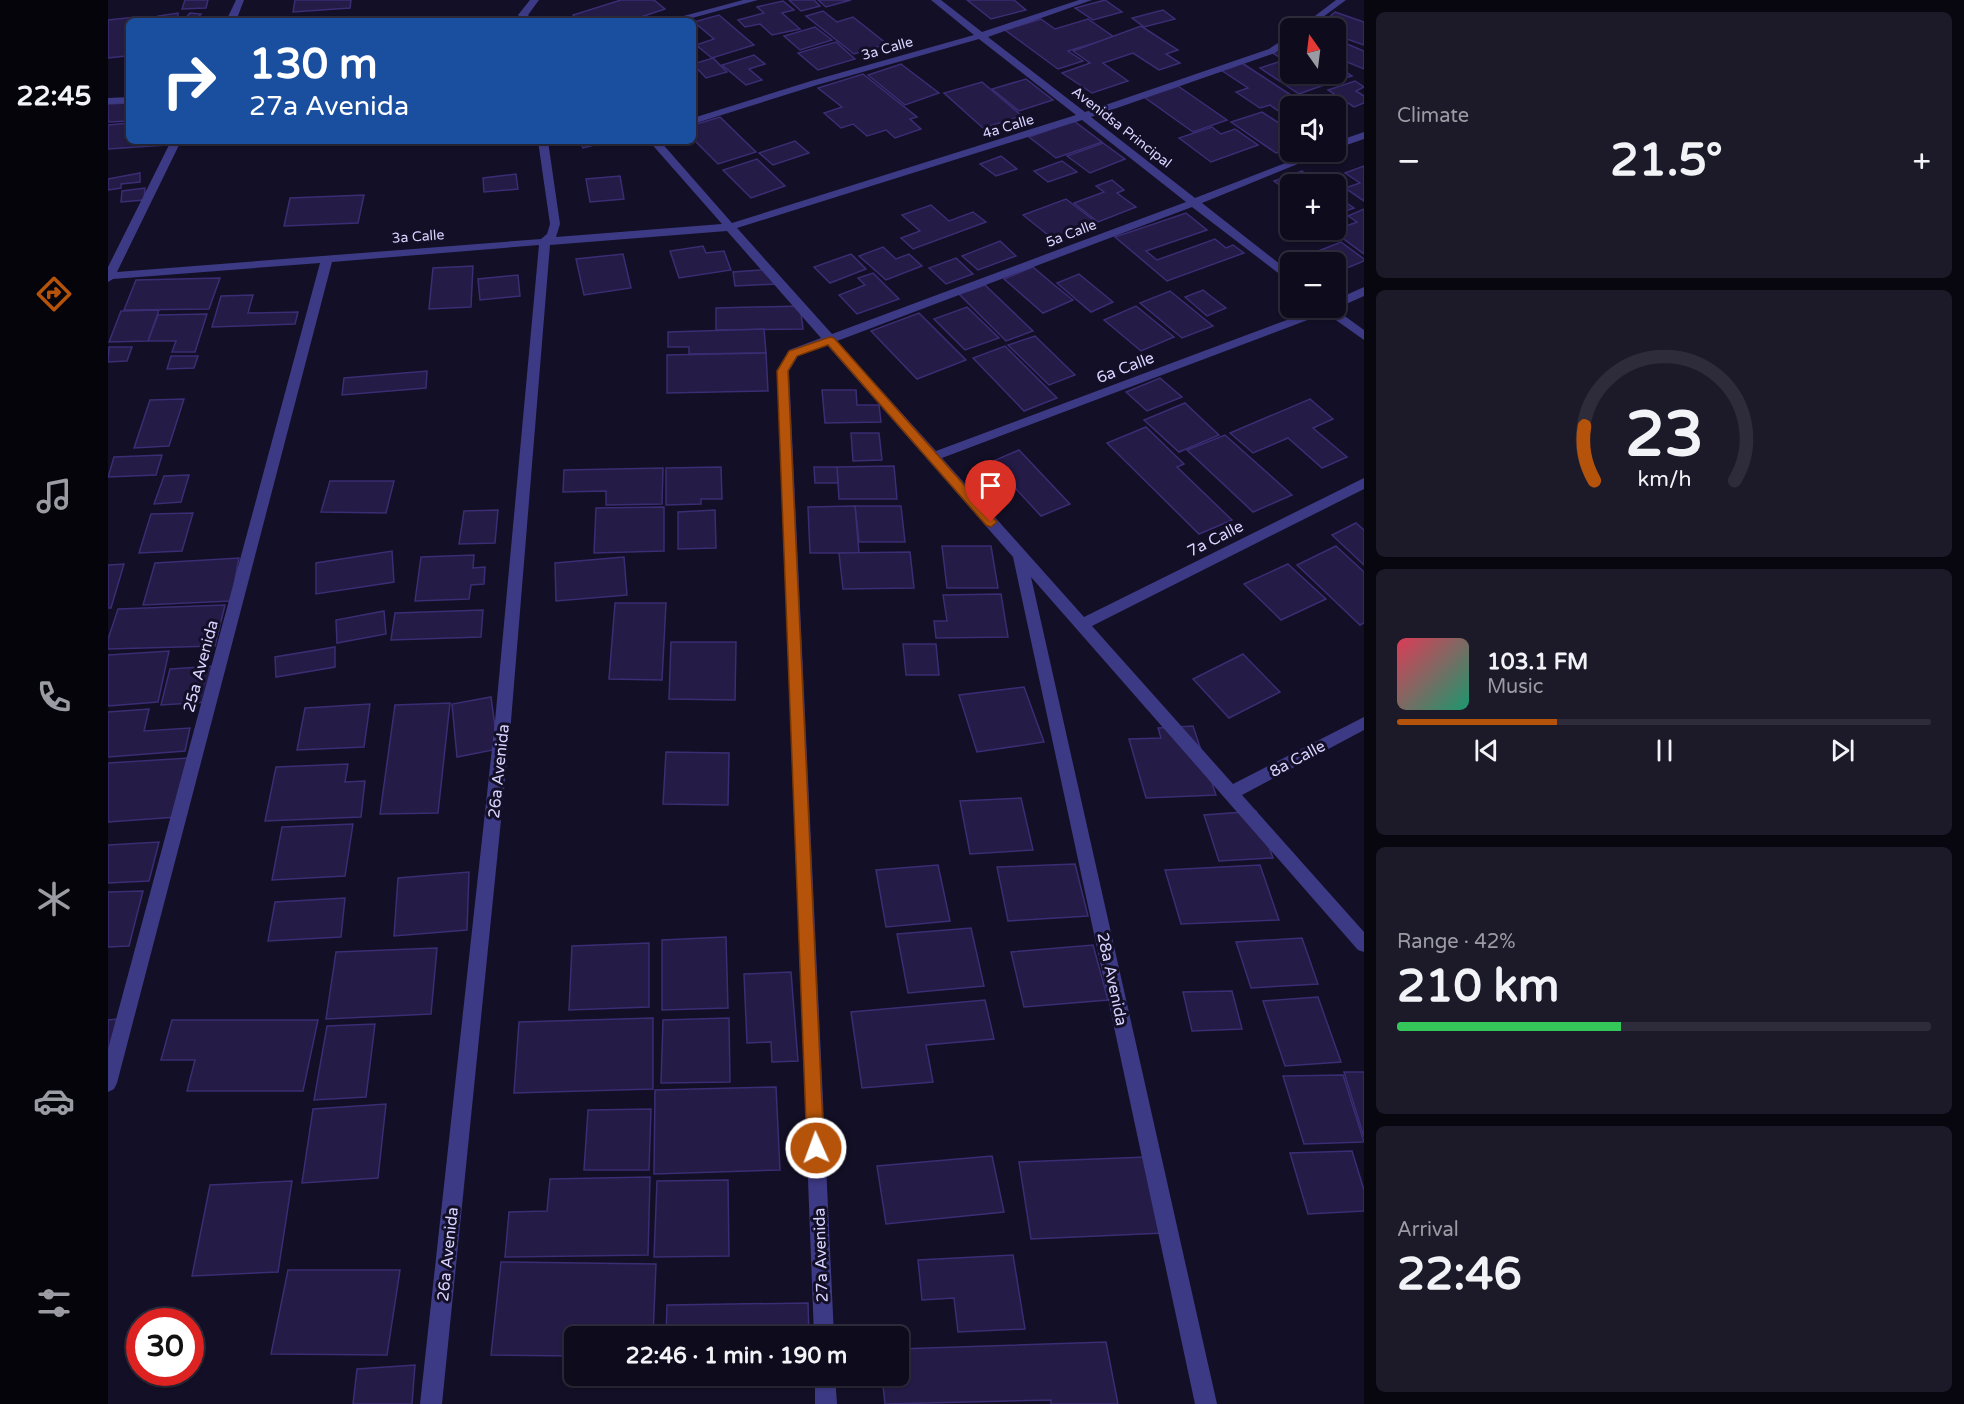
<!DOCTYPE html>
<meta charset="utf-8">
<style>
body{margin:0;font-family:"Varela Round",sans-serif;background:#1c1929;color:#f1f3f6;height:100vh;display:flex;flex-direction:column;font-size:22px;white-space:nowrap}
*{box-sizing:border-box;margin:0}
p{font-size:20px;color:#9b9ba3}
.icon{flex:none;width:33px;height:33px;fill:none;stroke:currentColor;stroke-width:2;stroke-linecap:round;stroke-linejoin:round}
.map{position:relative;flex:1;overflow:hidden}
.drawer{display:flex;flex-direction:column;gap:12px;padding:12px;background:#08060f;width:600px}
.drawer>*{flex:none}
.top-card{position:absolute;left:18px;top:18px;width:570px;height:126px;border-radius:9px;box-shadow:0 2px 4px #0004,0 0 0 2px #2e2b3b;background:#1a4fa0;color:#fff;overflow:hidden}
.needle{width:39px;rotate:346deg}
.fabs{position:absolute;left:1172px;top:18px;display:grid;gap:12px}
.fabs a{display:grid;place-items:center;width:66px;height:66px;border-radius:9px;background:#0e0b1c;box-shadow:0 2px 4px #0004,0 0 0 2px #2e2b3b;font-size:30px}
.speed{position:absolute;left:18px;top:1308px;display:flex;gap:12px;font-size:30px;font-weight:700;text-align:center}
.speed>*{display:grid;place-content:center;width:78px;height:78px;border-radius:50%;background:#0e0b1c;box-shadow:0 2px 4px #0004,0 0 0 2px #2e2b3b;line-height:1}
.speed .limit{border:9px solid #d22;background:#fff;color:#111}
.pin{position:absolute;display:grid;place-items:center;width:51px;height:51px;color:#fff;margin:-62px -26px;border-radius:50% 50% 50% 0;rotate:-45deg;box-shadow:0 0 6px #0007}
.pin .icon{rotate:45deg}
.me{position:absolute;width:66px;margin:-33px;rotate:358deg;stroke-linejoin:round;filter:drop-shadow(0 0 4px #0008)}
.turn{display:flex;align-items:center;gap:21px;height:126px;padding:0 24px;font-size:27px}
.turn .icon{width:78px;height:78px;stroke-width:2.5}
.turn b{display:block;font-size:42px;line-height:51px}
.big{font-size:45px;font-weight:700;line-height:1.1}
.drawer .widget{flex:1;display:flex;flex-direction:column;justify-content:center;gap:9px;min-width:0;padding:0 21px;border-radius:9px;background:#1c1929}
.drawer .dial{align-items:center;gap:0}
.dial svg{height:156px;overflow:visible;fill:none;stroke:#2e2b3b;stroke-width:7;stroke-linecap:round;text-anchor:middle}
.dial text{fill:#f1f3f6;stroke:none}
.song{display:flex;align-items:center;gap:18px}
.cover{width:72px;height:72px;border-radius:9px;background:linear-gradient(135deg,hsl(350 70% 55%),hsl(160 70% 35%))}
.played{height:6px;border-radius:3px;background:linear-gradient(90deg,#b45309 30%,#2e2b3b 30%)}
.keys{display:flex;justify-content:space-around;direction:ltr}
.heat{display:flex;justify-content:space-between;align-items:center;font-size:33px;direction:ltr}
.charge{height:9px;border-radius:4px;background:linear-gradient(90deg,#34c759 42%,#2e2b3b 0)}
.trip{position:absolute;left:456px;top:1326px;width:345px;height:60px;border-radius:9px;background:#0e0b1c;box-shadow:0 2px 4px #0004,0 0 0 2px #2e2b3b;font-weight:700;line-height:60px;text-align:center}
main{display:flex;flex:1;min-height:0}
.tabs{display:flex;flex-direction:column;width:108px;justify-content:space-around;align-items:center;background:#06040b;color:#9b9ba3}
.tabs .icon{width:42px;height:42px}
.tabs .active{color:#b45309}
.tabs b{font-size:27px;color:#f1f3f6}
.map>svg:first-child{display:block}
</style>
<main>
<nav class="tabs">
<b>22:45</b>
<svg class="icon active" aria-label="directions" viewBox="0 0 24 24"><path d="M12 3l9 9-9 9-9-9zM9 14v-3h6M13 9l2 2-2 2"/></svg>
<svg class="icon" aria-label="music" viewBox="0 0 24 24"><path d="M9 18V5l10-2v13"/><circle cx="6" cy="18" r="3"/><circle cx="16" cy="16" r="3"/></svg>
<svg class="icon" aria-label="phone" viewBox="0 0 24 24"><path d="M5 4h4l2 5-3 2q2 4 5 5l2-3 5 2v4C11 20 4 13 5 4z"/></svg>
<svg class="icon" aria-label="climate" viewBox="0 0 24 24"><path d="M12 3v18M4 7l16 10M4 17L20 7"/></svg>
<svg class="icon" aria-label="car" viewBox="0 0 24 24"><path d="M5 17H2v-5l4-1 3-4h7l3 4 3 1v5h-3M9 17h6M6 11h13"/><circle cx="7" cy="17" r="2"/><circle cx="17" cy="17" r="2"/></svg>
<svg class="icon" aria-label="filters" viewBox="0 0 24 24"><path d="M4 7h16M4 17h16"/><circle cx="9" cy="7" r="2"/><circle cx="15" cy="17" r="2"/></svg>
</nav>
<div class="map">
<svg width="1256" height="1404" viewBox="0 0 1256 1404">
<rect width="100%" height="100%" fill="#130f26"/>
<g fill="#241b47" stroke="#3b2d73" stroke-width="1.5">
<polygon points="77,0 100,0 98,8 74,9"/>
<polygon points="187,0 243,0 242,8 185,12"/>
<polygon points="513,0 546,0 557,9 521,21 472,21 465,15"/>
<polygon points="681,0 706,0 712,6 693,11"/>
<polygon points="710,0 743,0 718,7"/>
<polygon points="859,0 906,0 918,10 883,19"/>
<polygon points="997,0 1014,12 985,20 967,8"/>
<polygon points="675,1 686,10 674,13 692,29 664,35 652,24 637,27 630,20 656,13 649,7"/>
<polygon points="1055,10 1067,19 1036,27 1024,18"/>
<polygon points="715,11 729,22 745,17 779,44 746,54 698,16"/>
<polygon points="1227,12 1256,22 1256,45 1227,35 1227,28 1209,28"/>
<polygon points="70,13 70,21 51,21 50,16"/>
<polygon points="82,13 93,14 87,21 75,21"/>
<polygon points="611,15 646,45 604,58 588,45 606,39 586,22"/>
<polygon points="27,17 26,21 21,21 18,56 0,58 0,20"/>
<polygon points="933,19 947,29 980,19 1006,37 960,51 975,61 950,69 897,30"/>
<polygon points="1033,26 1070,50 1058,54 1072,63 1051,70 1025,53 995,63 1020,81 984,93 954,73 982,63 965,51"/>
<polygon points="707,27 724,40 692,50 676,36"/>
<polygon points="1227,39 1256,51 1256,69 1227,57"/>
<polygon points="728,42 747,59 710,70 690,53"/>
<polygon points="1182,46 1182,64 1163,52"/>
<polygon points="646,55 657,64 641,69 654,80 638,85 614,65"/>
<polygon points="605,58 619,72 598,78 585,64"/>
<polygon points="1176,60 1182,64 1182,74 1197,74 1216,85 1191,94 1152,68"/>
<polygon points="1134,63 1186,97 1182,98 1195,106 1182,106 1182,119 1162,105 1152,108 1128,92 1140,88 1113,70"/>
<polygon points="793,64 831,93 797,105 760,75"/>
<polygon points="1227,65 1244,76 1216,85 1197,74 1227,74"/>
<polygon points="755,74 809,117 802,119 813,129 787,138 778,130 759,136 745,124 733,128 716,113 734,107 710,88"/>
<polygon points="918,79 945,100 911,111 884,89"/>
<polygon points="1247,81 1256,87 1248,91 1256,96 1256,103 1246,107 1220,90"/>
<polygon points="874,82 914,116 875,128 836,93"/>
<polygon points="1070,86 1119,120 1085,132 1036,97"/>
<polygon points="21,103 21,121 0,122 0,104"/>
<polygon points="1154,112 1180,129 1182,128 1182,148 1168,153 1123,122"/>
<polygon points="612,117 648,152 610,164 585,139 585,125"/>
<polygon points="966,121 994,142 948,158 921,137"/>
<polygon points="21,123 21,141 60,141 59,145 0,149 0,125"/>
<polygon points="1104,127 1113,134 1127,129 1150,145 1103,162 1071,138"/>
<polygon points="471,141 502,141 475,148"/>
<polygon points="687,141 701,153 665,165 651,153"/>
<polygon points="995,143 1017,159 982,173 959,156"/>
<polygon points="893,156 909,169 888,176 872,164"/>
<polygon points="649,159 677,186 643,198 615,170"/>
<polygon points="954,161 969,172 940,182 926,171"/>
<polygon points="1256,166 1256,201 1237,188 1252,183 1237,173"/>
<polygon points="1194,171 1213,184 1182,184 1182,193 1166,181"/>
<polygon points="32,173 32,182 13,184 13,188 0,190 0,179"/>
<polygon points="408,174 410,189 376,192 375,178"/>
<polygon points="512,176 516,199 482,202 478,179"/>
<polygon points="1004,180 1016,190 1009,193 1028,207 990,222 966,203 996,192 988,186"/>
<polygon points="37,188 36,200 13,202 14,191"/>
<polygon points="256,195 250,223 176,226 182,198"/>
<polygon points="1227,195 1246,208 1227,215"/>
<polygon points="958,199 988,222 945,239 915,215"/>
<polygon points="823,205 841,221 865,212 878,222 805,249 793,238 812,231 794,215"/>
<polygon points="1256,209 1256,254 1225,231 1249,222 1240,216"/>
<polygon points="1078,213 1099,230 1038,251 1049,260 1107,239 1118,248 1125,245 1136,253 1059,281 1007,237"/>
<polygon points="892,241 908,256 870,270 854,256"/>
<polygon points="1233,242 1256,259 1256,261 1227,273 1227,262 1210,262 1200,255"/>
<polygon points="595,246 598,253 616,251 623,270 571,278 562,251"/>
<polygon points="775,247 788,259 801,254 814,266 778,280 751,256"/>
<polygon points="515,254 523,288 476,295 468,259"/>
<polygon points="743,254 758,269 722,283 706,267"/>
<polygon points="848,258 865,274 838,284 821,268"/>
<polygon points="365,266 363,307 321,309 325,268"/>
<polygon points="925,267 945,284 965,300 935,313 896,279"/>
<polygon points="665,269 668,284 627,286 625,272"/>
<polygon points="765,273 791,299 749,314 731,295 757,285 750,278"/>
<polygon points="971,274 1005,302 983,312 949,283"/>
<polygon points="410,275 412,296 372,300 370,279"/>
<polygon points="112,278 101,309 16,310 28,280"/>
<polygon points="877,285 925,331 898,341 851,294"/>
<polygon points="1095,290 1118,308 1099,316 1077,297"/>
<polygon points="1062,291 1105,326 1074,338 1032,303"/>
<polygon points="145,295 140,313 190,312 187,324 104,327 113,296"/>
<polygon points="692,306 695,329 608,330 608,308"/>
<polygon points="1028,306 1066,337 1033,351 996,320"/>
<polygon points="859,307 891,338 857,350 826,319"/>
<polygon points="51,310 40,341 1,342 13,311"/>
<polygon points="811,313 858,360 809,379 763,331"/>
<polygon points="99,314 87,352 64,352 68,341 40,341 50,315"/>
<polygon points="656,329 658,353 581,354 581,347 560,347 560,332"/>
<polygon points="927,336 967,375 941,385 900,345"/>
<polygon points="897,346 949,398 916,411 865,358"/>
<polygon points="1,347 24,347 19,361 0,362"/>
<polygon points="658,353 660,391 559,393 559,355"/>
<polygon points="63,356 90,356 86,368 59,369"/>
<polygon points="319,371 318,388 234,395 236,378"/>
<polygon points="1052,378 1074,397 1039,411 1018,392"/>
<polygon points="714,390 748,390 749,405 771,405 773,422 717,423"/>
<polygon points="76,399 61,446 26,448 42,400"/>
<polygon points="1202,399 1225,419 1205,428 1239,457 1214,468 1180,438 1145,453 1122,433"/>
<polygon points="1077,403 1111,435 1071,452 1036,420"/>
<polygon points="1038,427 1076,464 1069,467 1124,520 1091,534 999,443"/>
<polygon points="743,433 771,433 774,460 745,461"/>
<polygon points="1117,435 1184,495 1145,512 1079,450"/>
<polygon points="911,450 962,504 933,516 883,462"/>
<polygon points="54,455 48,475 0,477 6,457"/>
<polygon points="786,466 789,499 731,499 729,467"/>
<polygon points="613,467 614,499 593,499 593,504 558,505 558,468"/>
<polygon points="706,467 729,467 730,483 707,483"/>
<polygon points="555,468 554,504 498,505 498,491 455,492 456,470"/>
<polygon points="81,475 73,502 46,504 56,476"/>
<polygon points="222,481 286,481 278,513 213,512"/>
<polygon points="747,506 793,506 797,542 751,542"/>
<polygon points="747,506 751,553 702,553 700,507"/>
<polygon points="556,507 556,551 486,553 488,508"/>
<polygon points="390,510 387,543 351,544 356,511"/>
<polygon points="607,510 608,548 570,549 570,512"/>
<polygon points="85,513 74,551 31,553 43,514"/>
<polygon points="1248,523 1256,530 1256,565 1224,535"/>
<polygon points="834,546 883,546 890,588 839,588"/>
<polygon points="1228,546 1256,572 1256,623 1252,625 1189,565"/>
<polygon points="284,551 286,582 208,594 208,563"/>
<polygon points="802,552 806,588 735,589 731,553"/>
<polygon points="366,555 365,568 377,567 376,584 363,585 361,599 307,601 313,557"/>
<polygon points="516,557 519,595 448,601 447,563"/>
<polygon points="131,558 123,601 35,605 47,563"/>
<polygon points="16,564 3,608 0,608 0,565"/>
<polygon points="1180,564 1218,599 1173,620 1136,584"/>
<polygon points="893,594 900,637 828,638 826,621 839,621 835,595"/>
<polygon points="507,603 558,603 554,680 501,679"/>
<polygon points="117,605 107,646 0,649 0,639 10,609"/>
<polygon points="375,610 373,637 283,640 287,613"/>
<polygon points="276,611 278,634 229,643 228,620"/>
<polygon points="563,642 628,642 627,700 561,699"/>
<polygon points="795,644 828,644 831,675 798,675"/>
<polygon points="227,647 227,667 168,677 167,657"/>
<polygon points="61,651 50,702 0,706 0,655"/>
<polygon points="1135,654 1172,692 1121,718 1085,679"/>
<polygon points="107,666 100,702 53,705 62,669"/>
<polygon points="916,687 936,742 869,752 851,695"/>
<polygon points="383,697 390,749 349,757 344,704"/>
<polygon points="342,703 330,813 272,814 287,705"/>
<polygon points="262,704 256,747 189,750 197,708"/>
<polygon points="41,709 36,731 82,728 77,751 0,757 0,712"/>
<polygon points="1085,726 1108,795 1038,798 1021,739 1053,738 1050,728"/>
<polygon points="558,752 621,753 620,805 555,804"/>
<polygon points="81,758 69,817 0,822 0,763"/>
<polygon points="240,764 237,782 257,781 253,817 157,821 168,767"/>
<polygon points="913,798 925,850 862,854 852,801"/>
<polygon points="1148,811 1165,858 1111,861 1096,815"/>
<polygon points="245,824 237,876 164,880 174,827"/>
<polygon points="51,842 41,881 0,883 0,845"/>
<polygon points="967,864 980,916 900,921 889,867"/>
<polygon points="830,865 842,921 778,927 768,870"/>
<polygon points="1152,865 1171,920 1073,924 1057,870"/>
<polygon points="361,872 359,930 286,936 290,878"/>
<polygon points="35,891 21,946 0,947 0,892"/>
<polygon points="237,898 233,937 160,941 167,902"/>
<polygon points="863,928 876,986 800,993 789,934"/>
<polygon points="618,937 620,1008 554,1010 554,940"/>
<polygon points="1194,938 1210,984 1143,988 1128,942"/>
<polygon points="541,943 541,1007 461,1010 464,946"/>
<polygon points="985,945 1000,1000 916,1007 903,952"/>
<polygon points="329,948 323,1014 218,1019 228,952"/>
<polygon points="683,972 690,1061 664,1062 663,1042 639,1043 636,974"/>
<polygon points="1124,991 1134,1029 1084,1031 1075,992"/>
<polygon points="1210,997 1233,1062 1177,1066 1155,1001"/>
<polygon points="877,1000 886,1039 818,1045 825,1082 754,1088 743,1012"/>
<polygon points="545,1018 545,1089 406,1093 411,1022"/>
<polygon points="621,1018 622,1082 553,1083 555,1020"/>
<polygon points="9,1019 0,1064 0,1020"/>
<polygon points="64,1020 210,1020 195,1091 79,1091 87,1060 53,1060"/>
<polygon points="267,1024 258,1097 206,1100 219,1026"/>
<polygon points="1236,1072 1256,1072 1256,1137"/>
<polygon points="1235,1075 1256,1142 1196,1144 1175,1076"/>
<polygon points="668,1087 672,1170 546,1174 547,1090"/>
<polygon points="278,1104 270,1178 194,1183 205,1109"/>
<polygon points="543,1109 541,1170 476,1170 480,1110"/>
<polygon points="1244,1151 1256,1190 1256,1211 1200,1214 1182,1153"/>
<polygon points="884,1156 896,1212 778,1224 769,1166"/>
<polygon points="1038,1157 1056,1233 923,1239 911,1162"/>
<polygon points="542,1177 540,1255 397,1257 401,1212 439,1211 442,1179"/>
<polygon points="620,1180 621,1256 546,1257 549,1181"/>
<polygon points="184,1181 170,1272 84,1276 102,1185"/>
<polygon points="905,1255 917,1329 850,1332 846,1298 814,1300 810,1260"/>
<polygon points="393,1262 548,1264 545,1336 466,1336 466,1356 383,1355"/>
<polygon points="180,1270 292,1270 279,1355 163,1354"/>
<polygon points="700,1303 701,1336 558,1336 559,1305"/>
<polygon points="998,1342 1010,1404 943,1404 943,1400 777,1404 774,1376 790,1376 790,1349"/>
<polygon points="307,1365 304,1404 245,1404 249,1369"/>
</g>
<g fill="none" stroke-linecap="round" stroke-linejoin="round">
<g fill="#3d3a85" fill-rule="evenodd">
<polygon points="128,0 136,0 128,21 118,21"/>
<polygon points="422,0 431,0 420,15 426,21 416,21 410,15"/>
<polygon points="635,0 650,0 573,21 557,21"/>
<path d="M 823,0 L 833,0 L 874,32 L 971,0 L 984,0 L 880,37 L 977,112 L 1161,49 L 1182,35 L 1182,42 L 1167,53 L 983,117 L 1087,198 L 1206,152 L 1219,152 L 1094,203 L 1182,272 L 1182,282 L 1084,207 L 729,341 L 828,451 L 1211,308 L 1227,308 L 1227,300 L 1256,287 L 1256,296 L 1227,309 L 1256,330 L 1256,340 L 1218,313 L 834,458 L 976,617 L 1256,478 L 1256,489 L 984,626 L 1125,784 L 1256,717 L 1256,730 L 1134,795 L 1256,932 L 1256,952 L 1250,950 L 923,577 L 1109,1404 L 1087,1404 L 905,557 L 719,345 L 690,356 L 681,371 L 726,1336 L 706,1336 L 669,371 L 681,350 L 713,338 L 619,231 L 442,245 L 403,721 L 334,1404 L 312,1404 L 387,721 L 431,245 L 224,262 L 9,1083 L 6,1089 L 0,1092 L 0,1049 L 212,263 L 5,279 L 0,282 L 0,267 L 63,141 L 73,141 L 9,272 L 433,239 L 439,234 L 442,224 L 430,141 L 440,141 L 452,224 L 448,237 L 614,224 L 541,141 L 552,141 L 624,223 L 968,115 L 871,39 L 709,85 L 585,124 L 585,118 L 703,81 L 866,35 ZM 974,120 L 1078,202 L 724,334 L 629,228 Z"/>
<polygon points="1228,0 1238,0 1200,28 1191,28"/>
<polygon points="21,97 21,103 0,104 0,98"/>
<polygon points="1256,132 1256,139 1227,149 1227,142"/>
<polygon points="707,1376 727,1376 729,1404 707,1404"/>
</g>
</g>
<polygon fill="#b45309" stroke="#753606" stroke-width="1.5" points="722,337 726,338 889,522 883,527 878,525 720,345 689,356 680,371 716,1148 714,1154 708,1157 701,1154 699,1148 669,371 681,351"/>
<g text-anchor="middle" stroke-width="6" stroke-linejoin="round" paint-order="stroke">
<g font-size="14" fill="#d9d4ff" stroke="#130f26">
<text transform="translate(779 48) rotate(-16)" y="5">3a Calle</text>
<text transform="translate(900 126) rotate(-17)" y="5">4a Calle</text>
<text transform="translate(1014 127) rotate(38)" y="5">Avenidsa Principal</text>
<text transform="translate(963 233) rotate(-21)" y="5">5a Calle</text>
<text transform="translate(310 236) rotate(-4)" y="5">3a Calle</text>
</g>
<g font-size="16" fill="#d9d4ff" stroke="#130f26">
<text transform="translate(1017 367) rotate(-21)" y="6">6a Calle</text>
<text transform="translate(1107 538) rotate(-27)" y="6">7a Calle</text>
<text transform="translate(92 666) rotate(-75)" y="6">25a Avenida</text>
<text transform="translate(1189 758) rotate(-28)" y="6">8a Calle</text>
<text transform="translate(390 771) rotate(-84)" y="6">26a Avenida</text>
<text transform="translate(1005 979) rotate(78)" y="6">28a Avenida</text>
<text transform="translate(339 1254) rotate(-84)" y="6">26a Avenida</text>
<text transform="translate(712 1255) rotate(-92)" y="6">27a Avenida</text>
</g>
</g>
</svg>
<div class="fabs">
<a><svg class="needle" viewBox="-14 -14 28 28"><path d="M0-13l5 13h-10z" fill="#e53935"/><path d="M0 13l5-13h-10z" fill="#9b9ba3"/></svg></a>
<a><svg class="icon" aria-label="sound" viewBox="0 0 24 24"><path d="M4 9h4l5-4v14l-5-4H4zM17 9q2 3 0 6"/></svg></a>
<a>+</a>
<a>−</a>
</div>
<div class="speed"><div class="limit">30</div></div>
<div class="pin" style="left:883px;top:522px;background:#d93025"><svg class="icon" aria-label="arrive" viewBox="0 0 24 24"><path d="M6 21V4h12l-3 4 3 4H6"/></svg></div>
<svg class="me" style="left:708px;top:1148px" viewBox="-20 -20 40 40"><circle r="17" fill="#b45309" stroke="#fff" stroke-width="3"/><path d="M0-11L8 9 0 5-8 9z" fill="#fff"/></svg>
<div class="trip">22:46 · 1 min · 190 m</div>
<div class="top-card">
<div class="turn"><svg class="icon" aria-label="right" viewBox="0 0 24 24"><path d="M7 20v-9h11M14 6l5 5-5 5"/></svg><div><b>130 m</b>27a Avenida</div></div>
</div>
</div>
<section class="drawer">
<div class="widget"><p>Climate</p>
<div class="heat"><a>−</a><b class="big">21.5°</b><a>+</a></div>
</div>
<div class="widget dial"><svg viewBox="0 0 100 80">
<path d="M14 69A42 42 0 1 1 86 69"/>
<path d="M14 69A42 42 0 0 1 9 41" stroke="#b45309"/>
<text x="50" y="56" font-size="32" font-weight="700">23</text>
<text x="50" y="72" font-size="11">km/h</text>
</svg></div>
<div class="widget">
<div class="song"><i class="cover"></i><div><b>103.1 FM</b><p>Music</p></div></div>
<div class="played"></div>
<div class="keys"><svg class="icon" aria-label="previous" viewBox="0 0 24 24"><path d="M18 5L8 12l10 7zM5 5v14"/></svg><svg class="icon" aria-label="pause" viewBox="0 0 24 24"><path d="M8 5v14M16 5v14"/></svg><svg class="icon" aria-label="next" viewBox="0 0 24 24"><path d="M6 5l10 7-10 7zM19 5v14"/></svg></div>
</div>
<div class="widget"><p>Range · 42%</p><b class="big">210 km</b><div class="charge"></div></div>
<div class="widget"><p>Arrival</p><b class="big">22:46</b></div>
</section>
</main>
